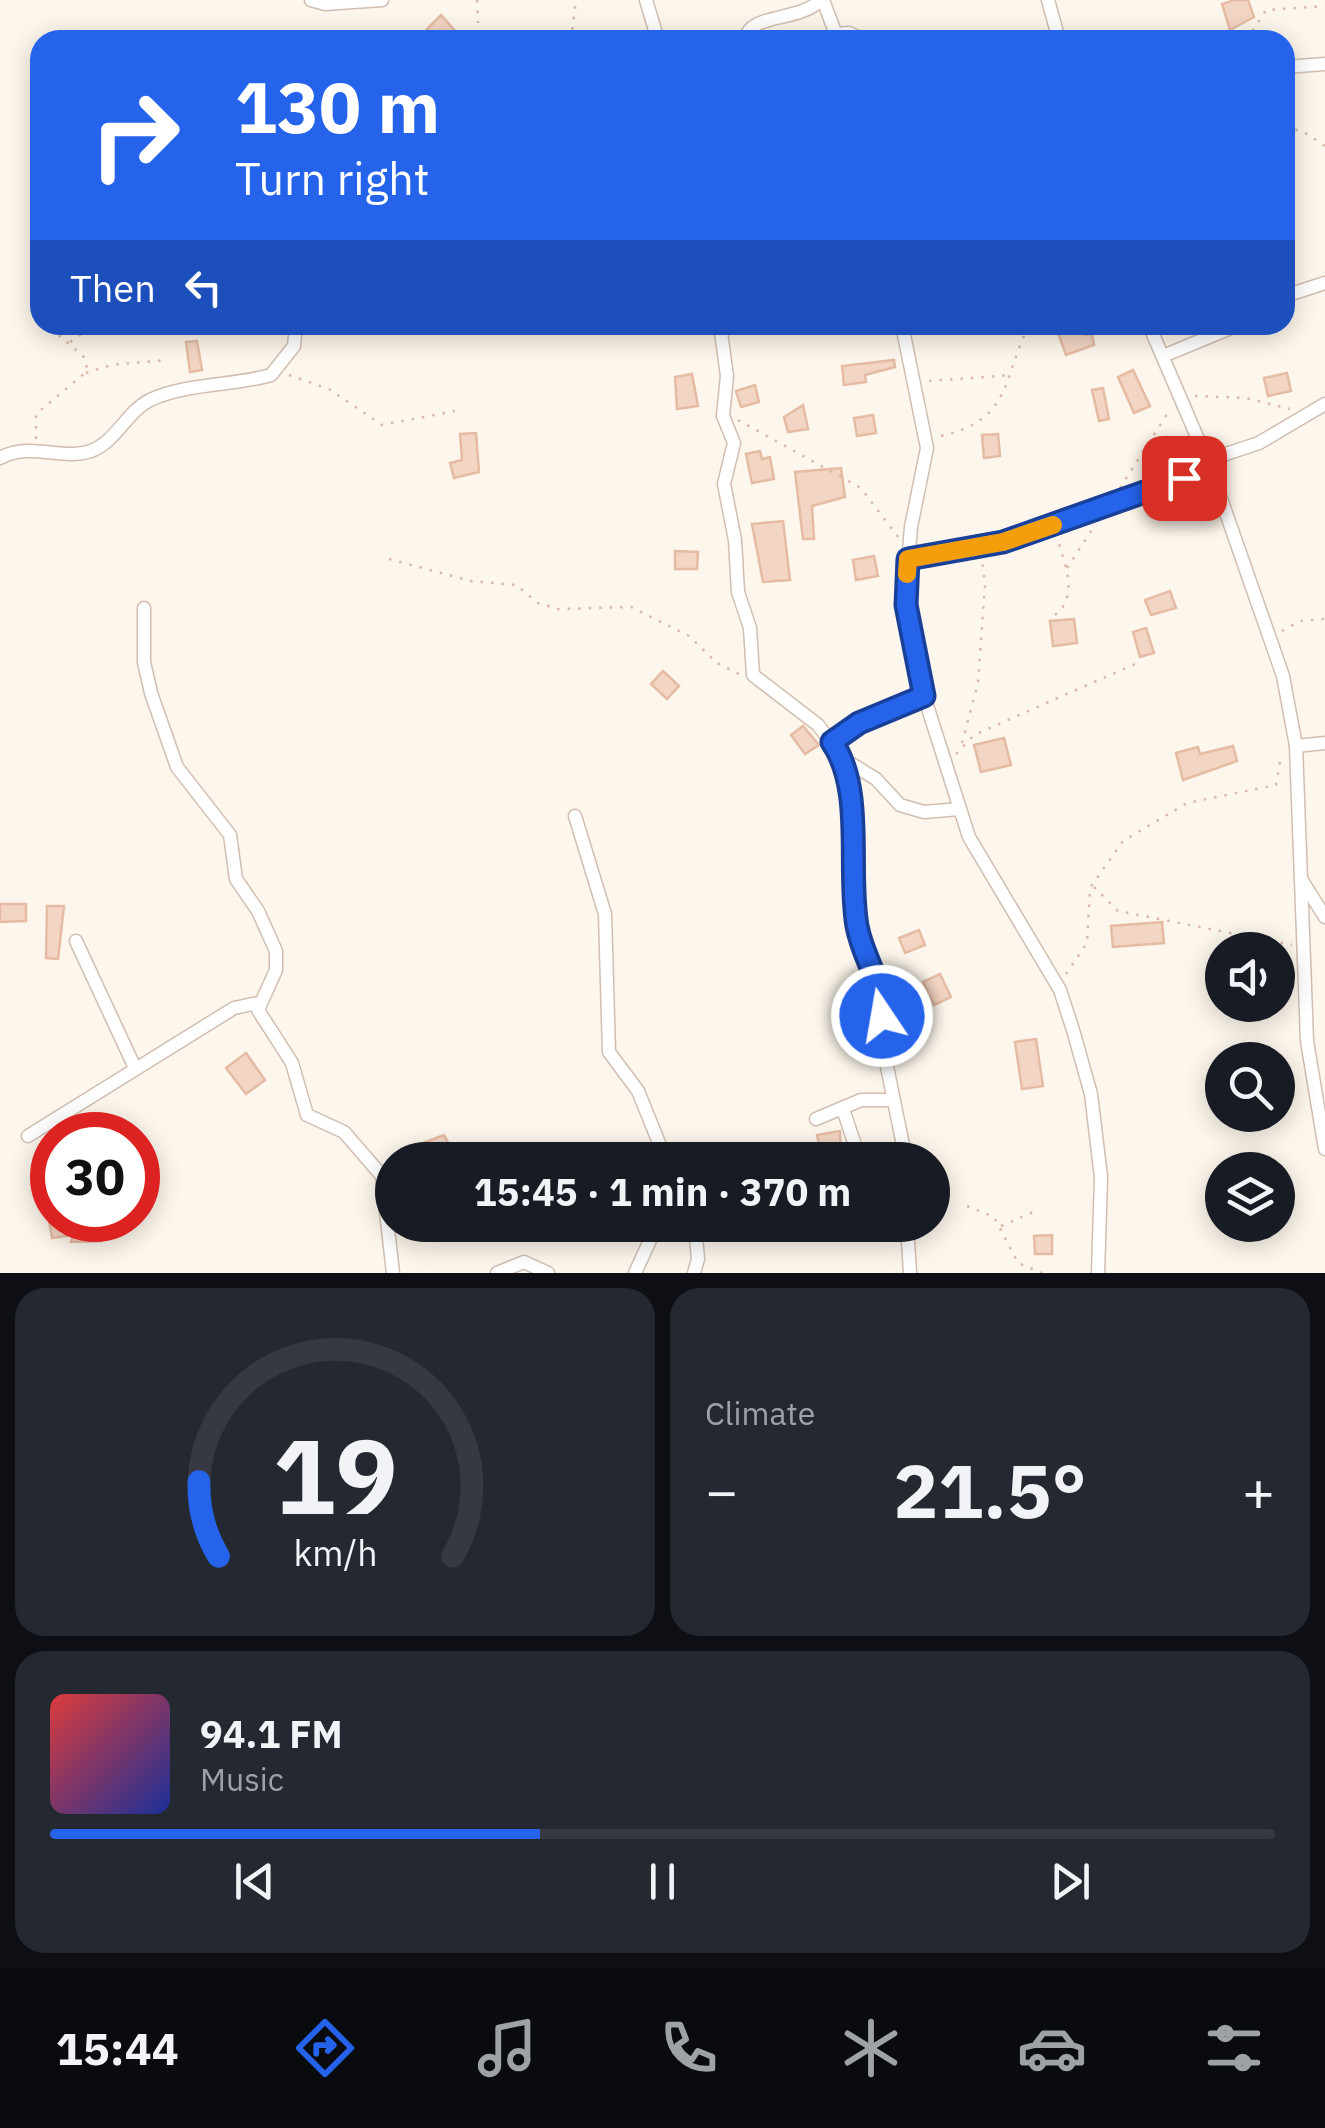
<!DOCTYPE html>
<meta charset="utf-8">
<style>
body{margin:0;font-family:"IBM Plex Sans",sans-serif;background:#242831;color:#f1f3f6;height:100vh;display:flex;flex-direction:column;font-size:38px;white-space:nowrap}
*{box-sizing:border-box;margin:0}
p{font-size:32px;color:#9ea1a6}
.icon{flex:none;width:55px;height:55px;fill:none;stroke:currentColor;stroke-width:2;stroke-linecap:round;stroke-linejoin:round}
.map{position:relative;height:1273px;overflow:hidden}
.panel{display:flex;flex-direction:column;gap:15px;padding:15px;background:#0d0f14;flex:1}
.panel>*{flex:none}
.hud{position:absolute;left:30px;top:30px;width:1265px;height:305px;border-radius:30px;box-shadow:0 5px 25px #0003;background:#2563eb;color:#fff;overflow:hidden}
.buttons{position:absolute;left:1205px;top:932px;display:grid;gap:20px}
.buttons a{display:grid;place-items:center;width:90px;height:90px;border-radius:50%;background:#171b24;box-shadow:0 5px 25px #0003;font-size:50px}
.speed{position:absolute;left:30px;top:1112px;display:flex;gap:20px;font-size:50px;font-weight:700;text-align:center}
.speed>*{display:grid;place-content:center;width:130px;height:130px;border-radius:50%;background:#171b24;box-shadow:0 5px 25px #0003;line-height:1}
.speed .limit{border:15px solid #d22;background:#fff;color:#111}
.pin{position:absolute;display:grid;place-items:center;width:85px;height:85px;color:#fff;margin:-42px;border-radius:20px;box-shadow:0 5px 15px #0006}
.me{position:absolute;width:110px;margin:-55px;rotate:348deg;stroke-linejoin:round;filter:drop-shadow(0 0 8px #0008)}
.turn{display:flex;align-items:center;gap:35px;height:210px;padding:0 40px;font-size:45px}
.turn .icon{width:130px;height:130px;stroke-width:2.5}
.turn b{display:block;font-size:70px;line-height:85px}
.then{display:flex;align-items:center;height:95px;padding:0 40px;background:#0003;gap:20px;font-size:38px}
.big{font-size:75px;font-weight:700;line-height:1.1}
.panel .tile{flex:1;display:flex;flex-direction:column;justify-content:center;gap:15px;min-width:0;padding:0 35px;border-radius:30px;background:#242831}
.panel .dial{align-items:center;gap:0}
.dial svg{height:260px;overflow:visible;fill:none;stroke:#363941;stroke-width:7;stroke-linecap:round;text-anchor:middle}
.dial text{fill:#f1f3f6;stroke:none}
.song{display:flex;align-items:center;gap:30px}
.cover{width:120px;height:120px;border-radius:15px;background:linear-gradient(135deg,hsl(0 70% 55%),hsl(230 70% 35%))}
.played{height:10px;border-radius:5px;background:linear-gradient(90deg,#2563eb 40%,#363941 40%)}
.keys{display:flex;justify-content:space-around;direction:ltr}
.heat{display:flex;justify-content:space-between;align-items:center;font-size:55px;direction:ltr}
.panel .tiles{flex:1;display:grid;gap:15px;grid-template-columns:1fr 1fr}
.tile:last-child{grid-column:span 2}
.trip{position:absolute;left:375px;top:1142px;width:575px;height:100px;border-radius:50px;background:#171b24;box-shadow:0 5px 25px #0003;font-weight:700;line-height:100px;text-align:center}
.tabs{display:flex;height:160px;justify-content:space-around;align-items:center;background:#090b0e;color:#9ea1a6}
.tabs .icon{width:70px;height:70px}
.tabs .selected{color:#2563eb}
.tabs b{font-size:45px;color:#f1f3f6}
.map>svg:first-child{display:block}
</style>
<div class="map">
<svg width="1325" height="1273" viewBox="0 0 1325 1273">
<rect width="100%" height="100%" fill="#fdf6ec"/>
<g fill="#f3d5c3" stroke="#e6bba3" stroke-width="2.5">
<polygon points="1235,0 1248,0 1254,17 1230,30 1222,4"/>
<polygon points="441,15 457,33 449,40 437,40 427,29"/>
<polygon points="1072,325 1081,325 1084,335 1092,334 1094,345 1066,355 1057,330"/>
<polygon points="197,341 202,370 190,372 186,342"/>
<polygon points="894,360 895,367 865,375 866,382 844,385 842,366"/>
<polygon points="1133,370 1150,406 1134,413 1118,377"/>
<polygon points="1287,373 1291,391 1268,396 1264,378"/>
<polygon points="692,374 698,406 677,409 675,377"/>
<polygon points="755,385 759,402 741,407 736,391"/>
<polygon points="1103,388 1109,419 1099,421 1092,390"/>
<polygon points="803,405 808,429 788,432 784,417"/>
<polygon points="873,415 876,433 857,436 854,418"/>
<polygon points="476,433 479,472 454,478 450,463 462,460 460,434"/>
<polygon points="998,434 1000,456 984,458 982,435"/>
<polygon points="760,451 762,459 770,457 774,479 752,483 746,454"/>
<polygon points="841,468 845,497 812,506 814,539 803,539 795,472"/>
<polygon points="783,521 790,580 763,582 752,524"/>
<polygon points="675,551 698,552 697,569 675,569"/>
<polygon points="874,556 878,576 856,580 853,560"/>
<polygon points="1170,591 1176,608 1151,615 1145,600"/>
<polygon points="1074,619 1077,643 1053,646 1050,621"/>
<polygon points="1146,628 1154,653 1140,657 1133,632"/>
<polygon points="663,671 679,686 667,699 651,684"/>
<polygon points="803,726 819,745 805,754 791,735"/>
<polygon points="1004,738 1011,765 981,772 974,745"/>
<polygon points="1233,746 1237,761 1183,780 1176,753 1198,747 1200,754"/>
<polygon points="0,904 26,904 26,921 0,922"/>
<polygon points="47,906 64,906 58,959 46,958"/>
<polygon points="1162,922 1164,943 1113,947 1111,926"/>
<polygon points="919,930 925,945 905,953 899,938"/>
<polygon points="940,974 951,997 934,1005 923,982"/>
<polygon points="1036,1039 1043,1086 1022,1089 1015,1042"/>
<polygon points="246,1053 265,1080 246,1094 226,1068"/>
<polygon points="840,1131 841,1160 822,1160 817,1135"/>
<polygon points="444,1135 458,1160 431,1160 423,1143"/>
<polygon points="49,1220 101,1220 101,1241 71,1242 73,1235 52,1238"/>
<polygon points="1052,1235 1052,1254 1035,1254 1034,1236"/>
</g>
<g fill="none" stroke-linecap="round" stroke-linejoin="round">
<defs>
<g id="minor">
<polyline points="311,0 325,4 382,0"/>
<polyline points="646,0 658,40"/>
<polyline points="823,0 838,40"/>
<polyline points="1048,0 1059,40"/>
<polyline points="836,34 849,33 864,40"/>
<path d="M 745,40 C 750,12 797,23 821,0"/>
<polyline points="1285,67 1325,64"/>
<polyline points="1285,296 1325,283"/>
<polyline points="720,325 727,376 723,416 734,443 724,484 735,540 738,592 750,628 753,675 818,725 845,760 876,779 900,805 924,812 959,809"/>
<polyline points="902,325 927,448 911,527 906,588 924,696 969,837 1060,990 1073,1030 1091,1094 1101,1177 1098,1273"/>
<polyline points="1149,325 1210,467 1283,676 1296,746 1307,1041 1325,1149"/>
<polyline points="1163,356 1238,325"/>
<path d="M 0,458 C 30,441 61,461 91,451 C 117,441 126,412 150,400 C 186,383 233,386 271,375 L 294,346 L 296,325"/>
<polyline points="908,559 1003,542 1175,483 1226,454 1259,443 1325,404"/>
<polyline points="144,608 144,662 151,693 177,767 230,835 236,879 258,911 276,951 276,970 258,1010 292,1063 307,1115 344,1132 382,1176 393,1273"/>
<polyline points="832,743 859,723 924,696"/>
<polyline points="1296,746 1325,743"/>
<polyline points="845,760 851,804 854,908 860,942 881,992 881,1037 906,1160"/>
<polyline points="575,816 605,914 609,1052 638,1091 666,1160"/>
<polyline points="1301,879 1325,917"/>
<polyline points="76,941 135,1068"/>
<polyline points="843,1109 860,1160"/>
<polyline points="816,1119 861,1100 894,1100"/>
<polyline points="28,1136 234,1008 258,1003"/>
<polyline points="889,1225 907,1238"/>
<polyline points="907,1225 910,1273"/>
<polyline points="497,1273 524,1262 548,1273"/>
<polyline points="635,1273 657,1225"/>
<polyline points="694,1273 698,1259 695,1225"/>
</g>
</defs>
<use href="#minor" stroke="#d1beb0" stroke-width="15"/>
<g stroke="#d9b8a5" stroke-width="2.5" stroke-dasharray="2.5 8" stroke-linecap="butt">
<polyline points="477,0 478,23"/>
<polyline points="571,40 576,0"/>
<polyline points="1247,40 1266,10 1325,6"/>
<polyline points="1285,128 1302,131 1325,146"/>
<polyline points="70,342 94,325"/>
<polyline points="86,373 111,365 167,360"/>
<polyline points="289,375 329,389 382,425 455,411"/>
<polyline points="929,381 1011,375"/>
<polyline points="1195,396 1246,398 1290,409"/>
<polyline points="738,420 861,488 898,537"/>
<path d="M 941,436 C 1012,420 1002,379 1029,325"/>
<polyline points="36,439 36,414 85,373 87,365 83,356 56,333 55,325"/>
<polyline points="1120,488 1169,411"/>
<polyline points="389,559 471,581 516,585 538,603 558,609 631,607 689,636 717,663 739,674"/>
<polyline points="1067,568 1095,525"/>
<path d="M 1055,615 C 1079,596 1065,566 1058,540"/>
<polyline points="1282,631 1300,621 1325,619"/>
<polyline points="962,743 978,683 985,585 982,559"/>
<polyline points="956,754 974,735 1135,664"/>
<polyline points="1094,887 1118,911 1292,945"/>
<polyline points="1066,974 1087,943 1090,888 1123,841 1187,803 1276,785 1281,756"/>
<polyline points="967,1206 994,1217 1018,1263 1042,1273"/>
<polyline points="1001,1226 1038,1210"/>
</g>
<use href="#minor" stroke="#fff" stroke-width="12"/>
</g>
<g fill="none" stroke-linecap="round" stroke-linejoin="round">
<defs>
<path id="route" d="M 882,1016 C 883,981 863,959 857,926 C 847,869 865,790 832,742 L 859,723 L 924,696 L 906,605 L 908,559 L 1003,542 L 1184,478"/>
</defs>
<use href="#route" stroke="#184099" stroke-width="25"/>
<use href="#route" stroke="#2563eb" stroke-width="18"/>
<polyline stroke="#f59e0b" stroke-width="18" points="907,574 908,559 1003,542 1053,525"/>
</g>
</svg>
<div class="buttons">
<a><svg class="icon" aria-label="sound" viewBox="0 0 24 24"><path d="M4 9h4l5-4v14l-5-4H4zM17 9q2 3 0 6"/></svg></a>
<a><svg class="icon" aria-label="search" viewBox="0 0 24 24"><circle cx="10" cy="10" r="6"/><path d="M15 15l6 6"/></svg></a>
<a><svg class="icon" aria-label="layers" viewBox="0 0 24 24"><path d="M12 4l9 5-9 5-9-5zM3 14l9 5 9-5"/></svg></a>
</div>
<div class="speed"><div class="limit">30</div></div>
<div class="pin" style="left:1184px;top:478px;background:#d93025"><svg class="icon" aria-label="arrive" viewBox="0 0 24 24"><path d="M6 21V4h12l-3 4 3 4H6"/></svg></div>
<svg class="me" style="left:882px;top:1016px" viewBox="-20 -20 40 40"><circle r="17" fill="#2563eb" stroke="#fff" stroke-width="3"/><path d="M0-11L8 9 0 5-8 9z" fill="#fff"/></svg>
<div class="trip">15:45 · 1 min · 370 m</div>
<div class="hud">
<div class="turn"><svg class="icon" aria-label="right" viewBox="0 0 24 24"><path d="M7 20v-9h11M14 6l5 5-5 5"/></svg><div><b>130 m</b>Turn right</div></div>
<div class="then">Then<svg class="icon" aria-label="left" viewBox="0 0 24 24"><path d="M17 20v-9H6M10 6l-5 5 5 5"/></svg></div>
</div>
</div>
<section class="panel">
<div class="tiles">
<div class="tile dial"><svg viewBox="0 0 100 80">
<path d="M14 69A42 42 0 1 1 86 69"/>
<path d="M14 69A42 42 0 0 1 8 46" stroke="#2563eb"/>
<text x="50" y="56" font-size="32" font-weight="700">19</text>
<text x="50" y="72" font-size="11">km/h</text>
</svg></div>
<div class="tile"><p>Climate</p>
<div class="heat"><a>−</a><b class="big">21.5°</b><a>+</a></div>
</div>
<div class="tile">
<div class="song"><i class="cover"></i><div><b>94.1 FM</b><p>Music</p></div></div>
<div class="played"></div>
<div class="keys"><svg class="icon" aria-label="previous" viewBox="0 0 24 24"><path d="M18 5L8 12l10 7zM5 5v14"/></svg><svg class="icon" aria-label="pause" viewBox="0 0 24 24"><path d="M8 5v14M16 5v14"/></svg><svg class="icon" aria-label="next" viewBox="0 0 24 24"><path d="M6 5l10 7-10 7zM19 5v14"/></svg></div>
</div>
</div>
</section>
<nav class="tabs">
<b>15:44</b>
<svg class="icon selected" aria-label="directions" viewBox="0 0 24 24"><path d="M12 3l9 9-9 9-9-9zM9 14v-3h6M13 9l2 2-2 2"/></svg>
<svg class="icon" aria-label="music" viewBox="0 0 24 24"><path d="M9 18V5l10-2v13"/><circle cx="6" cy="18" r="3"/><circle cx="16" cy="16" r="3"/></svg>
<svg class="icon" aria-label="phone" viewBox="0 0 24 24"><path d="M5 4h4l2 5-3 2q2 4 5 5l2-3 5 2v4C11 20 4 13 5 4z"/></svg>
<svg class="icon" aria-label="climate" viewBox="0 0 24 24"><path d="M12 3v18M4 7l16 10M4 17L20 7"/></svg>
<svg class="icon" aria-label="car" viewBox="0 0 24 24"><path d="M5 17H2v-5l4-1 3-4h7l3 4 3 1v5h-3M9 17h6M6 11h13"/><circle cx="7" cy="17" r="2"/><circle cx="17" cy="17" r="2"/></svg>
<svg class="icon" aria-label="filters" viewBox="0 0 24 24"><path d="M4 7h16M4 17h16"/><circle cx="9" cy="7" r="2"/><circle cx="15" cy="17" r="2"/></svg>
</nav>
